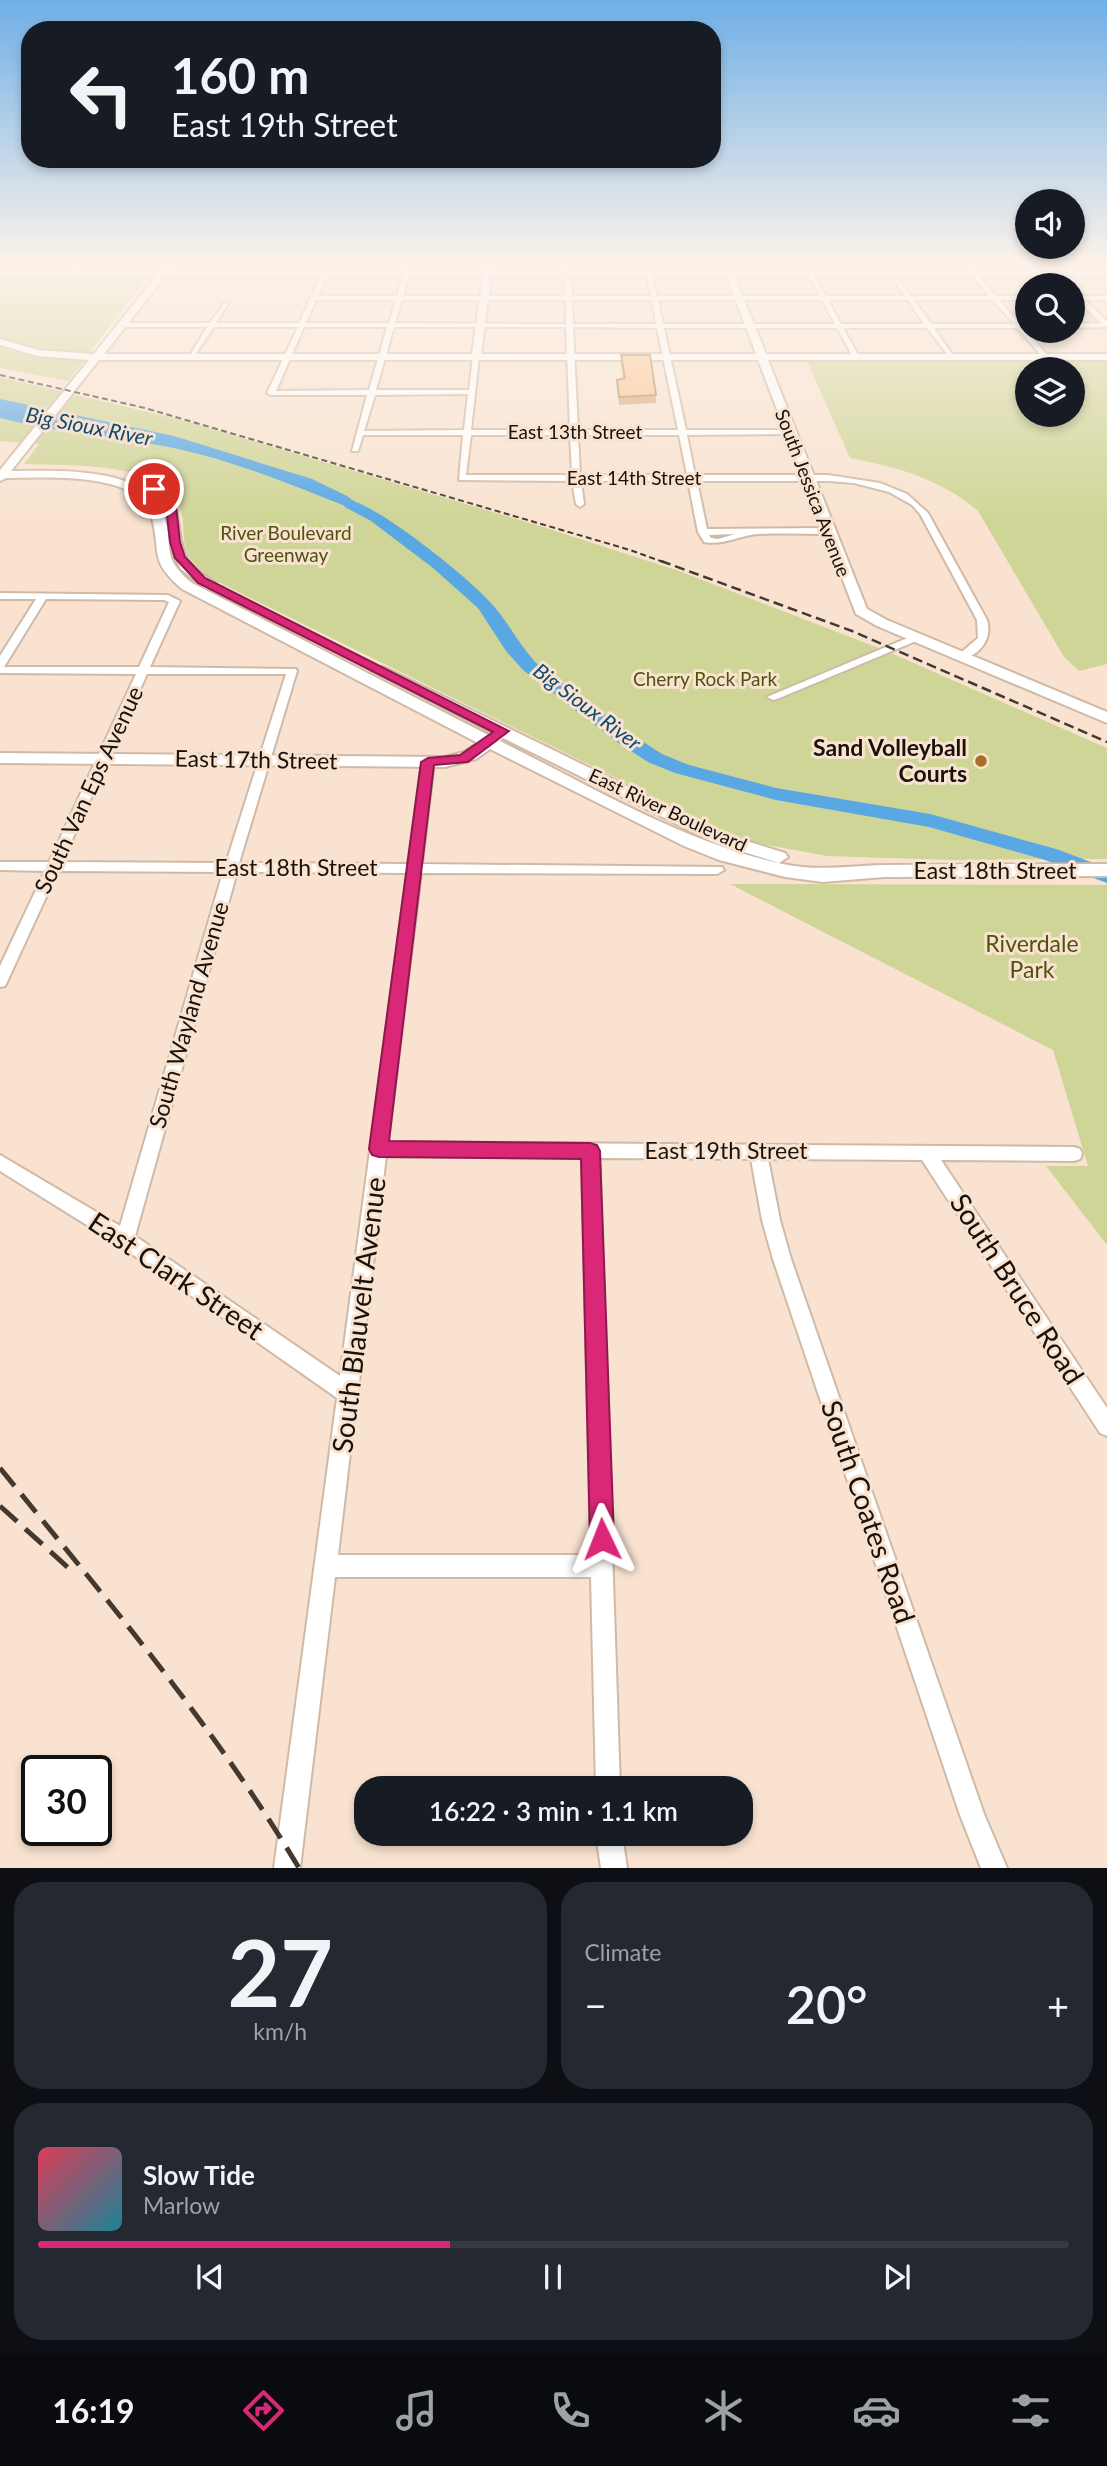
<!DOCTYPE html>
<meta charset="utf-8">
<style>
body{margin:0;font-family:Lato,sans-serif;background:#242831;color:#f1f3f6;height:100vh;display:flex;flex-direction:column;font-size:26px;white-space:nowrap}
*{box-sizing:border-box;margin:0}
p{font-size:23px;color:#9ea1a6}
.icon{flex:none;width:38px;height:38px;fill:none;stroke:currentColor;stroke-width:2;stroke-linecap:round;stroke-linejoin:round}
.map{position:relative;height:1868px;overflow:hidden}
.sheet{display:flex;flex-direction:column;gap:14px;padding:14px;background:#0d0f14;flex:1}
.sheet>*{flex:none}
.guide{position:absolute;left:21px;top:21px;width:700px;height:147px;border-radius:28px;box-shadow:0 4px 10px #0003;background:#171b24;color:#f1f3f6;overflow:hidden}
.fabs{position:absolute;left:1015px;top:189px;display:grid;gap:14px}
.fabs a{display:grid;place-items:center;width:70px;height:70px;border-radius:50%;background:#171b24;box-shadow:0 4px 10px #0003;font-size:35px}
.speed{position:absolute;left:21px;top:1755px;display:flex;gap:14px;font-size:35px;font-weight:700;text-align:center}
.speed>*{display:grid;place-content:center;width:91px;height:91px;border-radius:50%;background:#171b24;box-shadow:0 4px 10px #0003;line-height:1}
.speed .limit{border:4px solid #111;border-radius:10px;background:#fff;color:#111}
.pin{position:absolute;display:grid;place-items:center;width:60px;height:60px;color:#fff;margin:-30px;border:4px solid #fff;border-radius:50%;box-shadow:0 2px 7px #0007}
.me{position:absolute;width:77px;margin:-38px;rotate:358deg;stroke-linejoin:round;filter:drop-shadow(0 0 5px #0008)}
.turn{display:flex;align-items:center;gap:24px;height:147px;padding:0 35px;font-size:32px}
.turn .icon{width:91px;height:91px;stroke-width:2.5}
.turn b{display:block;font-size:49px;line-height:60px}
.big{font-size:52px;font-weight:600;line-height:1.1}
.sheet .tile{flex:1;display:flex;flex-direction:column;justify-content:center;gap:10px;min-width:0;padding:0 24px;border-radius:28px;background:#242831}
.sheet .dial{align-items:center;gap:0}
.dial b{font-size:91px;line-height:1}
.song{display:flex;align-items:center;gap:21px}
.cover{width:84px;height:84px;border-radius:10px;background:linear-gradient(135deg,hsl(350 70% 55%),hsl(190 70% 35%))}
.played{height:7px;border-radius:4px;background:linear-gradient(90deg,#db2777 40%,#363941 40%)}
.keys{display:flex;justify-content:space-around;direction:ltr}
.heat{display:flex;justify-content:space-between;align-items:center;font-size:38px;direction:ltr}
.sheet .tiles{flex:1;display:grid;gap:14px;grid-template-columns:1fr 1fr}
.tile:last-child{grid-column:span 2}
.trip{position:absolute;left:354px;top:1776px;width:399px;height:70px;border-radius:28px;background:#171b24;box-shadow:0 4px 10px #0003;font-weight:600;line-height:70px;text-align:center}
.dock{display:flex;height:112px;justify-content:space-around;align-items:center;background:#090b0e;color:#9ea1a6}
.dock .icon{width:49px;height:49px}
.dock .current{color:#db2777}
.dock b{font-size:32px;color:#f1f3f6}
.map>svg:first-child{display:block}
</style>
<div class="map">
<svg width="1107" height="1868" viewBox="0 0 1107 1868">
<rect width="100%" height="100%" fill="#f9e3d0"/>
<g fill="#cfd596" fill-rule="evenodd">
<path d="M 0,275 L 128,276 L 141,278 L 144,281 L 89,353 C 57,352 30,347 0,337 Z"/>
<polygon points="0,348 37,358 84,361 68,381 0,368"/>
<path d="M 807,361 L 1107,361 L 1107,664 L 1079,671 L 1064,657 L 978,511 C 941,479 897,467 850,458 ZM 1027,369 L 1073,369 L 1073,415 L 1027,415 Z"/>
<path d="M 0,377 L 186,421 L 540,526 L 679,571 L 884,650 L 1107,748 L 1107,859 L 952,860 L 827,856 L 756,843 L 718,828 L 210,578 C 200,570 190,562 186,549 C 182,537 185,524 181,512 C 160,458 72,467 24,464 L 39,444 L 0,441 Z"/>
<polygon points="730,884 1107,885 1107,1245 1046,1166 1088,1166 1053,1050"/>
</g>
<path fill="#59a7e3" d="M 0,399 L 174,436 L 312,479 L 347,496 L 376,518 C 310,493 244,463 174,448 C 116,436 57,433 0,418 Z"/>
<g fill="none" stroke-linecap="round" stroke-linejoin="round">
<path fill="#59a7e3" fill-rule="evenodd" d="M 350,500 C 380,507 468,577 490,602 C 507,620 518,643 535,662 L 634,736 L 662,754 L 689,765 L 776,788 L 930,814 L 1056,849 L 1107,868 L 1107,883 L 1042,859 L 929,827 L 776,800 L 675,773 L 648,762 L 620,744 L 523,670 L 506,651 L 478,608 L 433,568 L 371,521 L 345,507 L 343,504 Z"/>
<defs>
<g id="street">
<polygon points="80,261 87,261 75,274 71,274"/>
<path d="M 328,261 L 334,261 L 318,296 L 397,296 L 407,261 L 413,261 L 403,296 L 565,296 L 564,261 L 570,261 L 572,296 L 651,296 L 646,272 L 649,270 L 652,272 L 657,296 L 820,296 L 807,272 L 810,270 L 826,296 L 905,296 L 888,272 L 891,270 L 911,296 L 989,296 L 959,261 L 966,261 L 996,296 L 1027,296 L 1027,300 L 999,300 L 1021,324 L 1027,324 L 1027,328 L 1024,328 L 1048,356 L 1048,358 L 1044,358 L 1017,328 L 934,328 L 954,357 L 951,359 L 927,328 L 843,328 L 859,357 L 856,359 L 853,357 L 837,328 L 664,328 L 686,430 L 789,430 L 793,432 L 789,434 L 687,435 L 695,475 L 828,475 L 880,483 L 907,494 L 928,513 L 987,620 C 993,639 978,659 958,658 L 957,656 L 978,638 L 977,620 L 920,514 L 912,505 L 889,492 L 854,483 L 828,481 L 697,481 L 707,529 L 828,528 L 833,531 L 828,534 C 805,534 782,533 759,534 C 739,535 724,546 704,542 L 698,532 L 688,481 L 581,481 L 584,504 L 580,507 L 576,504 L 572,481 L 459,480 L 463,435 L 363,435 L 358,451 L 352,451 L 367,395 L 271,395 L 267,393 L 298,327 L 214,327 L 192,359 L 189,357 L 207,327 L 121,327 L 118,325 L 121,323 L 210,323 L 225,302 L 228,304 L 216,323 L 299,323 ZM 316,300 L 396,300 L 389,323 L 306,323 ZM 402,300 L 566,300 L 566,324 L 395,323 ZM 572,300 L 652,300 L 656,324 L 573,324 ZM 658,300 L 822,300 L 835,324 L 663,324 ZM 828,300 L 908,300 L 924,324 L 841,324 ZM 914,300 L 993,300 L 1014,324 L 931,324 ZM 304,327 L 387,327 L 369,390 L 276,391 ZM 394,327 L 566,327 L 570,430 L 471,430 L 479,357 L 476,355 L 473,357 L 469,390 L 376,390 ZM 573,327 L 657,328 L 678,430 L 578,430 ZM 468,394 L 464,430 L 364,431 L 375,395 ZM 471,435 L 570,435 L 572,475 L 466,475 ZM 578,435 L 679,435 L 687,475 L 580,475 ZM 735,534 L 718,539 L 711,538 L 709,535 Z"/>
<polygon points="1038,261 1045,261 1069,285 1063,285"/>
<polygon points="1073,290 1081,296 1107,296 1107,300 1085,300 1107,321 1107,327 1073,328 1073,324 1101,323 1078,300 1073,300"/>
<path d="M 0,593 L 168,595 L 180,601 L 150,667 L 296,669 L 297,671 L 239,863 L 408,864 L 422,762 L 428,758 L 434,762 L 422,864 L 722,867 L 724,870 L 717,874 L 421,873 L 388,1142 L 1074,1147 L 1080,1149 L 1082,1154 L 1080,1159 L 1074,1161 L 941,1160 L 1107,1408 L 1107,1436 L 1100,1433 L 922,1160 L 768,1159 L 780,1220 L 791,1259 L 984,1814 L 1007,1868 L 981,1868 L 960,1815 L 773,1259 L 762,1220 L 751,1159 L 599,1158 L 620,1788 L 596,1788 L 591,1577 L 335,1577 L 300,1868 L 274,1868 L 337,1398 L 119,1245 L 0,1171 L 0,1155 L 120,1226 L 223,872 L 58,871 L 7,982 L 5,986 L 0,987 L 0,966 L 45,871 L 0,870 L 0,862 L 49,862 L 136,674 L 0,673 L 0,656 L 36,599 L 0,599 ZM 46,599 L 164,600 L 169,602 L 139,667 L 4,667 ZM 147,674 L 286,674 L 226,863 L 62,862 ZM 237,872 L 407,873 L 340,1376 L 135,1236 ZM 386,1156 L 582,1157 L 591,1555 L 338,1555 L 356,1402 L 360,1395 L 358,1390 Z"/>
<polygon points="917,634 922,637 921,639 777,699 773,700 767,697"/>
<polygon points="596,1834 622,1834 627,1868 601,1868"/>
</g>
<g id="secondary">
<path d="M 168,261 L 177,261 L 104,354 L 472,354 L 485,261 L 493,261 L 481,354 L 756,354 L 725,272 L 729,270 L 733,272 L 766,354 L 1107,354 L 1107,360 L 768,360 L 867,609 L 887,620 L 1107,712 L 1107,723 L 877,626 L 856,614 L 758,360 L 99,360 L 11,471 C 54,471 148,465 164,516 C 175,549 159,555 192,583 L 488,735 L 493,733 L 371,670 L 373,667 L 383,667 L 727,835 L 785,853 L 788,857 L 779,863 L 715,843 L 503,738 L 500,741 C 591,786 684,843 783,864 C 819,872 852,865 889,865 C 961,864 1034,864 1107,864 L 1107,876 L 884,877 L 823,882 L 785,877 L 719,860 L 684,846 L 490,749 L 476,759 L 445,767 L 0,763 L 0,753 L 445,757 L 464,752 L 478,743 L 182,589 C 149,560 161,555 152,518 C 141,470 43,478 6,478 L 0,481 L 0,470 L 89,360 L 37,356 L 0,345 L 0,339 L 38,350 L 94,354 Z"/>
<path d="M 140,481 C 147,480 149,481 155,485 C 188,504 172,530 187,558 C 193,569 205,576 216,583 L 216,589 L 206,589 L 181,569 L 171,549 L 164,505 L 153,493 L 140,485 Z"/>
</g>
<rect id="primary" x="0" y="270" width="1107" height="6"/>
</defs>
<use href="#street" stroke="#cfbaa7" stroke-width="4"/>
<use href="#secondary" stroke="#cfbaa7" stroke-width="4"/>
<use href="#primary" stroke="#cfbaa7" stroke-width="3"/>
<use href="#street" fill="#fff" fill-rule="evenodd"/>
<use href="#secondary" fill="#fff" fill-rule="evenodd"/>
<use href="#primary" fill="#fff" fill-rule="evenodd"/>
<polyline stroke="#433930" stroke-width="2" stroke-dasharray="6 3.5" stroke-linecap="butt" points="0,375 145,408 630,550 666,563"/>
<polyline stroke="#433930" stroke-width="2.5" stroke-dasharray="10 5" stroke-linecap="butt" points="661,561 852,631 1107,742"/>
<g stroke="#433930" stroke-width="5" stroke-dasharray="23 11" stroke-linecap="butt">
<path d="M 0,1468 C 105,1598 213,1724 299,1868"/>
<polyline points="0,1506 73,1572"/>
</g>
</g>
<g fill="#daa97c">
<polygon points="724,261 749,261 741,266 726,267"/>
<polygon points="621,355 656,395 656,403 619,405 617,380 623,378 621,363"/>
</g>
<polygon fill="#b18965" points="741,261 749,261 741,266"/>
<polygon fill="#fdc490" stroke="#b18965" stroke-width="2" points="621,355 650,355 656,395 619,397 617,380 625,378"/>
<linearGradient id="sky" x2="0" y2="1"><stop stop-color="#6fafe6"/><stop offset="0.5" stop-color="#fcf2ea"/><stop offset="1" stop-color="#fcf2ea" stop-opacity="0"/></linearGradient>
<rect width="1107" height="523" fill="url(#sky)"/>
<polygon fill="#db2777" stroke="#8e194d" stroke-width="2" points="151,487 158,487 176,506 180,542 185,557 205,578 509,731 468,762 434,765 389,1141 590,1143 597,1145 600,1151 614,1539 611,1547 602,1551 594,1547 590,1539 581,1159 379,1157 372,1155 369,1149 421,762 428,758 460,755 493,732 198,583 175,558 170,542 166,507 151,491"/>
<circle fill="#a56f29" stroke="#f9e3d0" stroke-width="2.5" cx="981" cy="761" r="7"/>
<g text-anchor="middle" stroke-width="6" stroke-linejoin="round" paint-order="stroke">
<g font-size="19" fill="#19120b" stroke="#f9e3d0">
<text x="575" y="439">East 13th Street</text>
<text x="634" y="485">East 14th Street</text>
<text transform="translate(813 493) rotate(69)" y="7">South Jessica Avenue</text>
<text transform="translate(668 810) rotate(25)" y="7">East River Boulevard</text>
</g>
<g font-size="19" fill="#4f530d" stroke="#f9e3d0">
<text x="286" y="540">River Boulevard<tspan x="286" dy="22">Greenway</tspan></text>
<text x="705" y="686">Cherry Rock Park</text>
</g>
<g font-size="21" font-style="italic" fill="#0d4971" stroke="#f9e3d0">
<text transform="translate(89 427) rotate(11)" y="7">Big Sioux River</text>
<text transform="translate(587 707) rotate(37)" y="7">Big Sioux River</text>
</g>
<g font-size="23" font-weight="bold" fill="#19120b" stroke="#f9e3d0" text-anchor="end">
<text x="967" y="756">Sand Volleyball<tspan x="967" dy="26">Courts</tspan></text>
</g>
<g font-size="23" fill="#19120b" stroke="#f9e3d0">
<text transform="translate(256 760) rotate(1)" y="8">East 17th Street</text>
<text transform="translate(89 790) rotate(-65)" y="8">South Van Eps Avenue</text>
<text x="296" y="876">East 18th Street</text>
<text x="995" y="879">East 18th Street</text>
<text transform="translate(189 1015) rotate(-74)" y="8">South Wayland Avenue</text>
<text x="726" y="1159">East 19th Street</text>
</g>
<g font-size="23" fill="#4f530d" stroke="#f9e3d0">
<text x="1032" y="952">Riverdale<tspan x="1032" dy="26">Park</tspan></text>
</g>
<g font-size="28" fill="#19120b" stroke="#f9e3d0">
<text transform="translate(176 1276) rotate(34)" y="10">East Clark Street</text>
<text transform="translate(1017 1289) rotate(57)" y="10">South Bruce Road</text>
<text transform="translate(359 1315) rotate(-83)" y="10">South Blauvelt Avenue</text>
<text transform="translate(868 1512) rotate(71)" y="10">South Coates Road</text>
</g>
</g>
</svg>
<div class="fabs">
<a><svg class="icon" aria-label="sound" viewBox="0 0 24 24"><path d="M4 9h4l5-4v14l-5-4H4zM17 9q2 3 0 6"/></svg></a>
<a><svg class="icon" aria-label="search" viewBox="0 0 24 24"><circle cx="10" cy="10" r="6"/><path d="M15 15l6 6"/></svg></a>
<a><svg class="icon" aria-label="layers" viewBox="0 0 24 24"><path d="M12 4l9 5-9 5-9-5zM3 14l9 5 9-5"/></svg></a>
</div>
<div class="speed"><div class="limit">30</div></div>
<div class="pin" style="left:154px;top:489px;background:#d93025"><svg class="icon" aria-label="arrive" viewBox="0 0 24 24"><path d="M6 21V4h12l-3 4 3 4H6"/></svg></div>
<svg class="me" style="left:602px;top:1539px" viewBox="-20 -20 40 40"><path d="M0-17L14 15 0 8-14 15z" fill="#db2777" stroke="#fff" stroke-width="4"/></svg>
<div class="trip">16:22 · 3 min · 1.1 km</div>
<div class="guide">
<div class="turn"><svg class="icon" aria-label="left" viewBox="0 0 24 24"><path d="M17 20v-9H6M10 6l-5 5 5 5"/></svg><div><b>160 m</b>East 19th Street</div></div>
</div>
</div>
<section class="sheet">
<div class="tiles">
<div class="tile dial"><b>27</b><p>km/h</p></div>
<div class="tile"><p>Climate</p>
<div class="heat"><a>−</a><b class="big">20°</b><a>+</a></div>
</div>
<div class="tile">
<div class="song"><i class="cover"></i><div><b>Slow Tide</b><p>Marlow</p></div></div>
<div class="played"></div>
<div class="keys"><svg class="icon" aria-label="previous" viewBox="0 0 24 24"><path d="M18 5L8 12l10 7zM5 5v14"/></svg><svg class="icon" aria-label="pause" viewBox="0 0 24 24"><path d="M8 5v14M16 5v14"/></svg><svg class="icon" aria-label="next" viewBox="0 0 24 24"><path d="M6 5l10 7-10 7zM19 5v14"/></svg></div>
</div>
</div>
</section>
<nav class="dock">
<b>16:19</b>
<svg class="icon current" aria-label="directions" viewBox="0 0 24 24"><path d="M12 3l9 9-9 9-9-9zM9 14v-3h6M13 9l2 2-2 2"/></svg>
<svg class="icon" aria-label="music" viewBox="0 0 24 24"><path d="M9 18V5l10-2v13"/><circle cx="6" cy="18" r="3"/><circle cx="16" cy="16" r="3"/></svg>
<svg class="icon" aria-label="phone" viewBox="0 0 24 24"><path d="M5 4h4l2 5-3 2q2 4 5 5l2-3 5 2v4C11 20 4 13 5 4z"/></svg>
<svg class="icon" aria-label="climate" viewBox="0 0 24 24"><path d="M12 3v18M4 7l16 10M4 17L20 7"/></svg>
<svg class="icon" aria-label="car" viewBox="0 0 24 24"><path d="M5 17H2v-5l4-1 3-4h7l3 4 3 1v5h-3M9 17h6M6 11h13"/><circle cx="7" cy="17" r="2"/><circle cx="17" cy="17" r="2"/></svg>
<svg class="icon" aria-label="filters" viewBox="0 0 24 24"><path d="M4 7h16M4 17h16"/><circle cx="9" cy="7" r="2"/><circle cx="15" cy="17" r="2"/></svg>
</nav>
